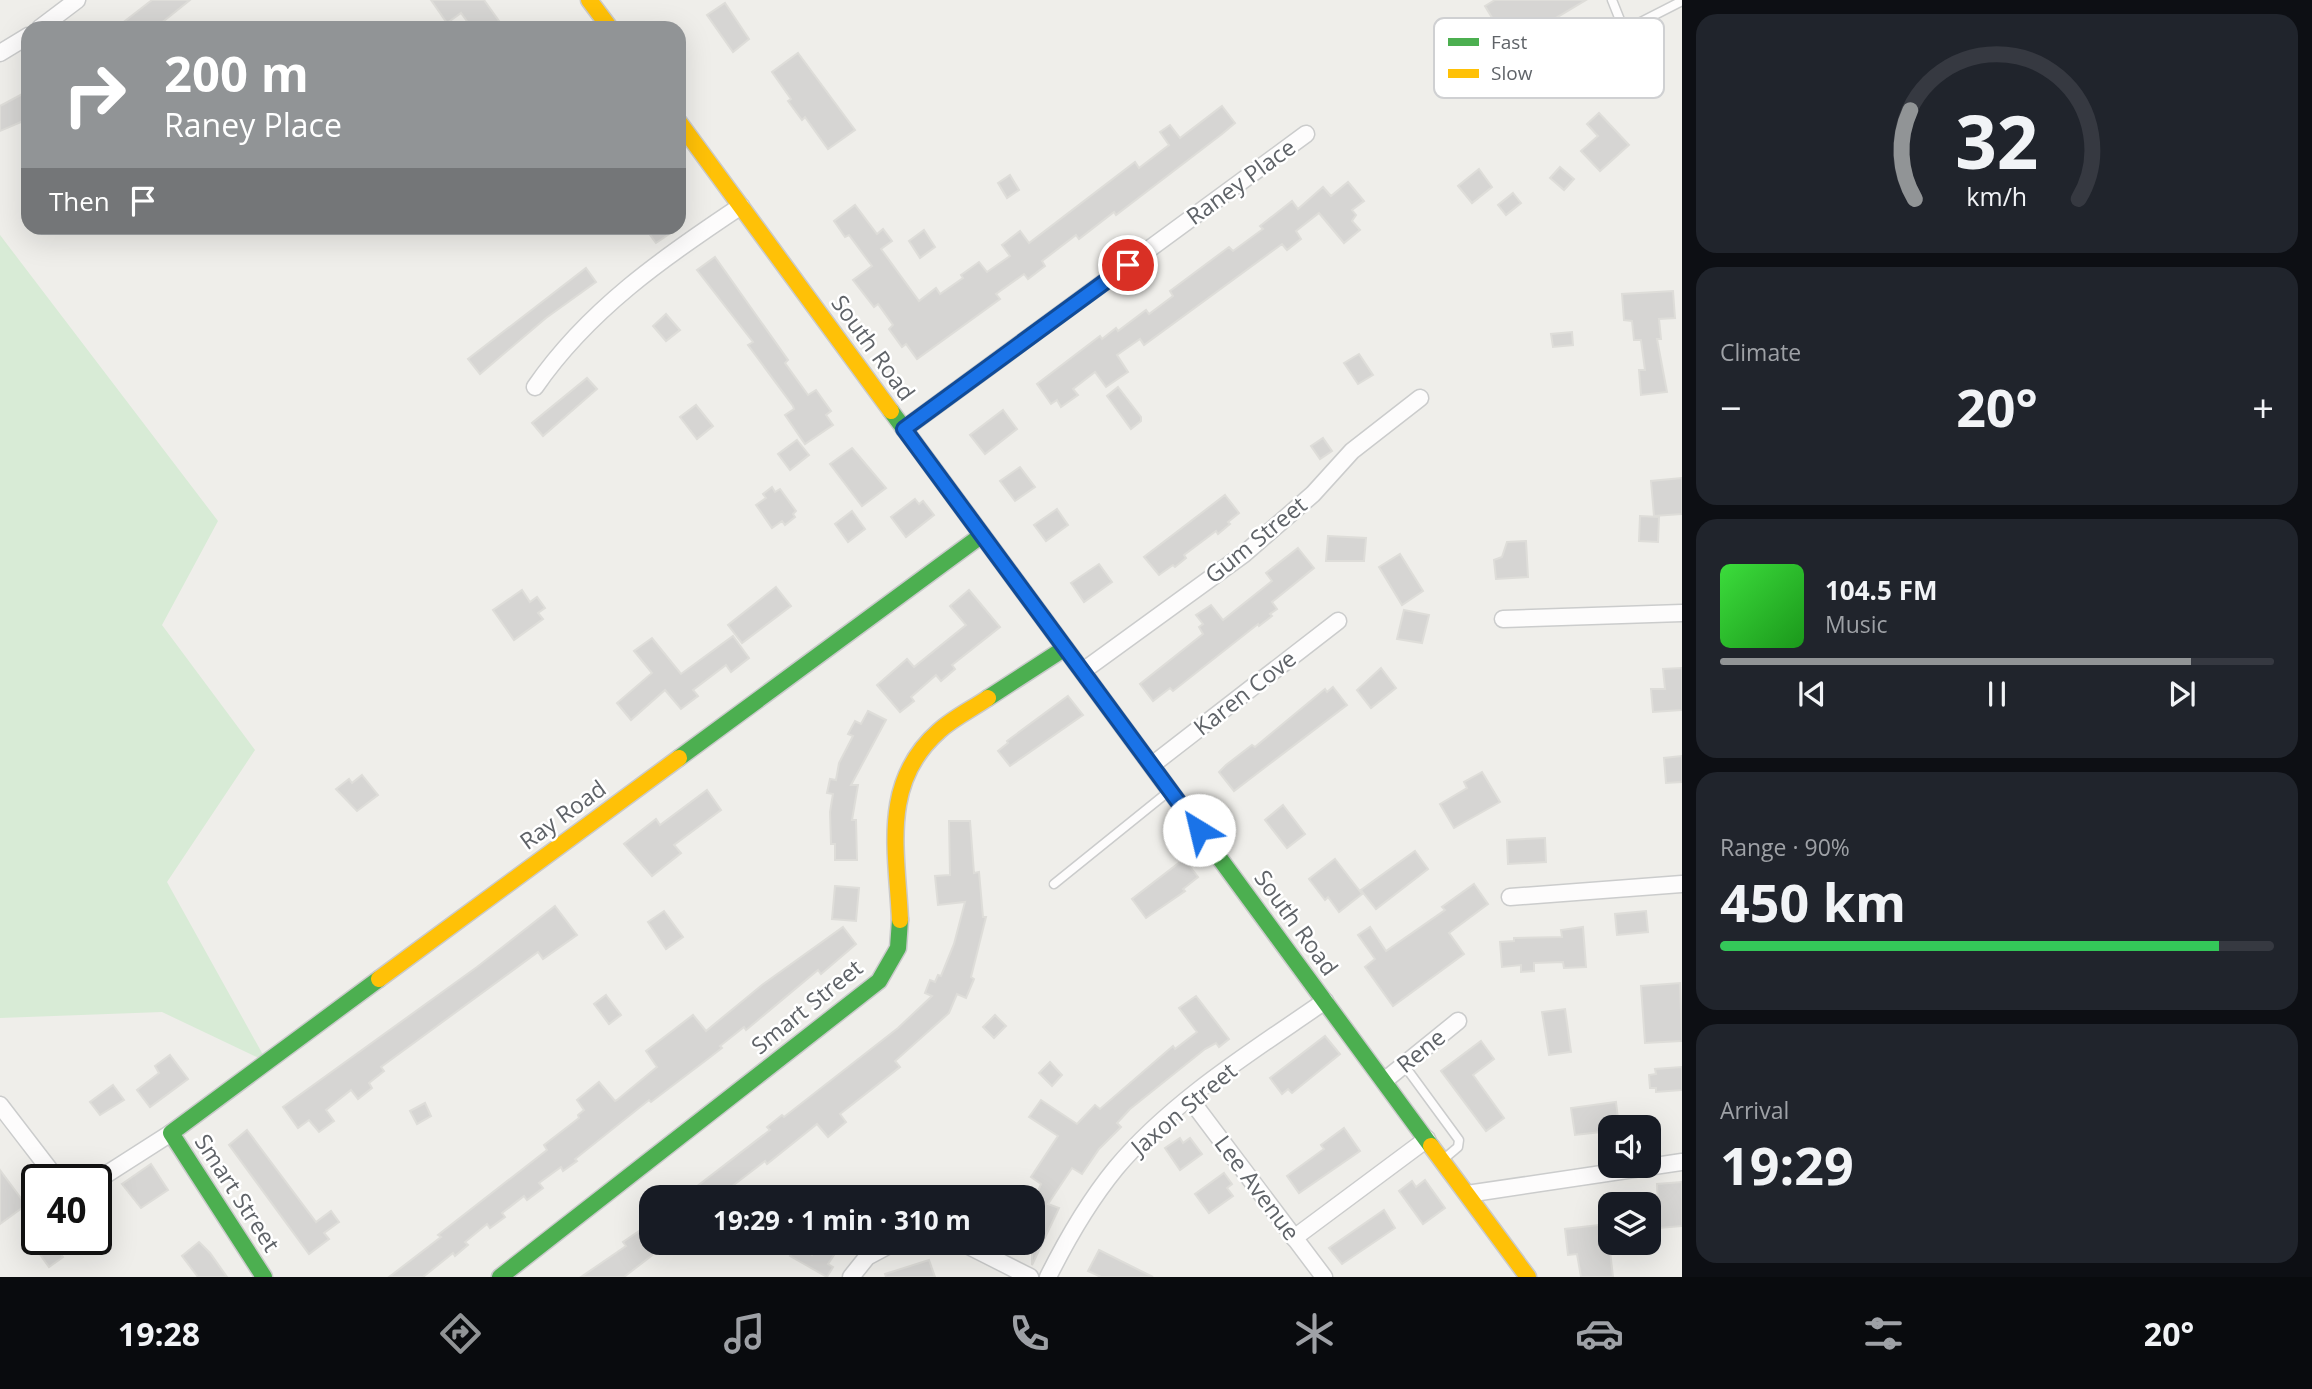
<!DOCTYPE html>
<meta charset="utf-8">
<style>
body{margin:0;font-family:"Open Sans",sans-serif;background:#20242c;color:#f1f3f6;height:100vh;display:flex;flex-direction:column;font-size:26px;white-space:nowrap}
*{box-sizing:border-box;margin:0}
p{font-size:23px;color:#9ea1a6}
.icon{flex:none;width:38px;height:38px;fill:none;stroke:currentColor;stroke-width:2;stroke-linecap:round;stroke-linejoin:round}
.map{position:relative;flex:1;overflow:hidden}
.panel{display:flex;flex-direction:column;gap:14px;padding:14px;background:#0d0f14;width:630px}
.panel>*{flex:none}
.guide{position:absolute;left:21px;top:21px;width:665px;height:214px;border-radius:21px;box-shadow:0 7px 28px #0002;background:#919496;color:#fff;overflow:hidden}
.tools{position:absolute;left:1598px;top:1115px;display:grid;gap:14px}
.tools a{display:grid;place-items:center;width:63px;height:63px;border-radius:14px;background:#171b24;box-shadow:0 7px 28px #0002;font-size:35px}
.speed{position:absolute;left:21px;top:1164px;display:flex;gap:14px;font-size:35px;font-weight:700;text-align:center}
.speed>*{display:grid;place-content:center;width:91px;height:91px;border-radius:50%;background:#171b24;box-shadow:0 7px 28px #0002;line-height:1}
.speed .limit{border:4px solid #111;border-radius:10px;background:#fff;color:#111}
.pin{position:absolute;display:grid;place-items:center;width:60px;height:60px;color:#fff;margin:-30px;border:4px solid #fff;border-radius:50%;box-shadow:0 2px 7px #0007}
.me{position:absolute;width:77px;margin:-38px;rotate:324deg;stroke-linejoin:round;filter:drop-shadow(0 0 5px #0008)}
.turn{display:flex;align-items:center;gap:24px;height:147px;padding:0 28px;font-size:32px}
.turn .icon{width:91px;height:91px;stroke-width:2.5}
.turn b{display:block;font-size:49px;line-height:60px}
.then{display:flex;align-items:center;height:66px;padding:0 28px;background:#0003;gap:14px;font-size:26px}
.big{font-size:52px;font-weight:700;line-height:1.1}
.panel .widget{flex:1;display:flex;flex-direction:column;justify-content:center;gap:10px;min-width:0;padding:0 24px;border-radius:21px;background:#20242c}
.panel .dial{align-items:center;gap:0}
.dial svg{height:182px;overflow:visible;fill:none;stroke:#363941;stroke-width:7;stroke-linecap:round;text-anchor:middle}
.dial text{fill:#f1f3f6;stroke:none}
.song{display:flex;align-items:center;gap:21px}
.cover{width:84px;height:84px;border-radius:10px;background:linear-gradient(135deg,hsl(120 70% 55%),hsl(120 70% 35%))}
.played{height:7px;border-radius:4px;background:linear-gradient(90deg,#919496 85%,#363941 85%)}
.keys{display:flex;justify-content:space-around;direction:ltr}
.heat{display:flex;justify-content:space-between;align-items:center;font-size:38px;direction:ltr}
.charge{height:10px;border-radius:5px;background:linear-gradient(90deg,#34c759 90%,#363941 0)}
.trip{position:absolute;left:639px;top:1185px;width:406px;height:70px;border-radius:21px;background:#171b24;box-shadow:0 7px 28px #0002;font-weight:700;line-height:70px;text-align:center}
.menu{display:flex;height:112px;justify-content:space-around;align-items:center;background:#090b0e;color:#9ea1a6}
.menu .icon{width:49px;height:49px}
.menu .on{color:#919496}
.menu b{font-size:32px;color:#f1f3f6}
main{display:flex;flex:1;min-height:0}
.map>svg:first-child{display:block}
</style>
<main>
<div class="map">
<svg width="1682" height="1277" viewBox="0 0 1682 1277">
<rect width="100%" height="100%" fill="#efeeea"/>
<polygon fill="#d8ebd6" points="0,235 218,521 162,625 255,750 167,882 267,1062 162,1012 0,1018"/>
<g fill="#d6d5d3" stroke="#deddd9" stroke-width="2">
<polygon points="152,0 190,0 155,28 116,28"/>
<polygon points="431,0 484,0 504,28 472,28 461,13 447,23"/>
<polygon points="1495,0 1586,0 1509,46 1485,6"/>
<polygon points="725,3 749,39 733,52 707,15"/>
<polygon points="798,53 855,130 828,149 805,117 802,120 788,101 791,99 772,72"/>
<polygon points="28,91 28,119 0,131 0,106"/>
<polygon points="1222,106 1235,123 1222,134 1116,215 1114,212 1079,239 1076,235 1042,261 1045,266 1028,279 1024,274 996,294 1000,299 917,359 906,344 902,347 889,329 893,325 878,304 874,307 853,280 872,266 849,235 845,237 834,221 855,205 877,234 883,229 892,241 881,249 919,301 936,288 940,294 963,278 961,275 979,262 987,272 1010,256 1002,245 1020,231 1029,243 1135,162 1139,168 1169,145 1160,132 1170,125 1180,138"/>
<polygon points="1599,113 1629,145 1600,171 1581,151 1598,136 1587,124"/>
<polygon points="1560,167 1574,179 1564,190 1550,178"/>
<polygon points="1479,169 1492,187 1472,203 1458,186"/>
<polygon points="1010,175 1019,190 1007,198 998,183"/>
<polygon points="1348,182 1364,201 1352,210 1356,215 1352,221 1360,230 1344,243 1319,213 1296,231 1301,239 1287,250 1282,244 1144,345 1140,339 1117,355 1128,372 1106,387 1095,372 1073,389 1078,395 1061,407 1057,400 1051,404 1037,384 1100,336 1102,339 1116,328 1118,331 1146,310 1149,314 1173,296 1170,291 1229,247 1233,251 1263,229 1260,226 1292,201 1298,209 1323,187 1331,196"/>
<polygon points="1513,193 1521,203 1506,215 1498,205"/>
<polygon points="645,228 678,228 656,243"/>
<polygon points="924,230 935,247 920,258 909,241"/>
<polygon points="715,257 788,360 785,363 808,395 816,390 831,411 826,415 833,425 805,444 785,415 794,409 793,406 748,345 753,342 697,270"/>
<polygon points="586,268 596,282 546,318 480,374 468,359"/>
<polygon points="1673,291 1675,318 1659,319 1661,339 1657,339 1667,392 1641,395 1639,370 1645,370 1641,340 1634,340 1632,321 1624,320 1622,294"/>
<polygon points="666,314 680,330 666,341 653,326"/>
<polygon points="1572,332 1573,345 1553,347 1551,334"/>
<polygon points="1359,354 1373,375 1358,384 1344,363"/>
<polygon points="587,378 597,389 543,436 532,423"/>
<polygon points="1118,387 1141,417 1141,421 1131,429 1107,396"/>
<polygon points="696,405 713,426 697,439 680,417"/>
<polygon points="1003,410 1017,429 985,454 970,435"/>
<polygon points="1323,438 1332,451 1320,459 1311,446"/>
<polygon points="797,440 809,455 790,470 778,454"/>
<polygon points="852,448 886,488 862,506 830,464"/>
<polygon points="1020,467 1035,487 1015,501 1000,481"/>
<polygon points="1682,478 1682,514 1654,516 1651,481"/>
<polygon points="772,487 775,492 780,489 796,511 793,514 795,517 785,525 782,521 772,528 756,505 766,498 763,494"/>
<polygon points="1225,495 1239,513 1228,522 1230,524 1218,534 1216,531 1184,555 1186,558 1175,567 1173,565 1159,575 1144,557"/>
<polygon points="915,499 919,504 923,501 934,515 906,537 891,517"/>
<polygon points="1057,509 1068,525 1046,541 1034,525"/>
<polygon points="852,511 865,529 848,542 835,524"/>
<polygon points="1640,516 1659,517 1658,542 1639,541"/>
<polygon points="1328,536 1366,538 1364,561 1326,561"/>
<polygon points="1526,541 1528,577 1496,579 1494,560 1502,557 1507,542"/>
<polygon points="1298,548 1314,568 1272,602 1277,609 1270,614 1272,616 1259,626 1258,624 1173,691 1170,688 1153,701 1140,684 1203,634 1199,627 1203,624 1196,615 1211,605 1223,620 1272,581 1266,573"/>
<polygon points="1400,554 1423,591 1402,605 1379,567"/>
<polygon points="1099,564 1112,582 1084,602 1071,583"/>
<polygon points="776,587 791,606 742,643 728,625"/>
<polygon points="522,590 530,602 537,597 545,608 538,613 543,619 514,640 493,610"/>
<polygon points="969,590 1000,627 952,665 955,669 941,681 936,675 911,697 914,701 900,712 877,685 907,659 914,667 966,625 950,606"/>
<polygon points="1404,610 1429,615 1422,643 1397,639"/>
<polygon points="733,636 749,658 731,672 726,665 693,690 698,696 681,709 665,690 631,720 617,703 652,673 634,651 652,638 681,674"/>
<polygon points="1381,668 1396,688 1371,708 1357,690"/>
<polygon points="1682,668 1682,710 1653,712 1651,689 1665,689 1663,669"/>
<polygon points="1333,687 1347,705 1234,791 1219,772 1226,765 1252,745 1255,747 1325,689 1327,692"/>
<polygon points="1068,696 1083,715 1010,766 998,751 1008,743 1007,741"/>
<polygon points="868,711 886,720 851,785 858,785 852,820 856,820 857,860 835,860 835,844 831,844 830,812 833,794 827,793 830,779 836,780 839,763 853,736 848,734 855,721 861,724"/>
<polygon points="1682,756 1682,782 1666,783 1664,758"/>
<polygon points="1482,772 1500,802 1454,828 1440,804 1467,788 1464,782"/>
<polygon points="362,775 378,795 357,811 336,789 349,779 352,783"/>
<polygon points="707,790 721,810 674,845 681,853 652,876 624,844 656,819 660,825"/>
<polygon points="1283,805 1305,834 1287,848 1265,820"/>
<polygon points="949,821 970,821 974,873 979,872 983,917 986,917 971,977 974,979 966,998 957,994 949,1013 895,1061 900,1067 840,1114 846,1122 828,1137 817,1124 767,1164 765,1161 718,1197 683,1197 770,1130 767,1127 782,1115 784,1117 898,1028 932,996 925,993 930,980 935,982 938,975 941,976 954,944 965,902 938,905 935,876 950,875"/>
<polygon points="1545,838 1546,862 1508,864 1507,840"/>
<polygon points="1415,851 1428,869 1376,909 1361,890"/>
<polygon points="1184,859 1198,877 1183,889 1185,891 1146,918 1132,899"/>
<polygon points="1335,859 1362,894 1339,912 1328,897 1325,900 1309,879"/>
<polygon points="1474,884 1488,904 1449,933 1464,954 1393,1006 1365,967 1375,959 1358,935 1370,927 1386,951 1445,910 1442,907"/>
<polygon points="835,886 859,888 856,921 832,919"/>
<polygon points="555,906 577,935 543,959 538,952 381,1067 384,1071 369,1083 372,1088 358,1099 351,1090 326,1110 334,1121 319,1132 309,1120 298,1128 283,1107 477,967"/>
<polygon points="664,911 683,937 666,949 648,922"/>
<polygon points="1646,911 1648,932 1617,935 1615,914"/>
<polygon points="843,927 856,944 821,974 818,970 746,1030 744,1027 720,1046 722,1048 709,1058 651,1102 649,1100 575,1159 577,1161 563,1171 561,1167 539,1183 543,1188 527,1200 524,1196 502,1213 505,1217 490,1228 487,1224 465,1242 468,1245 455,1256 453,1253 423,1277 389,1277 441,1237 438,1235 547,1150 544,1145 579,1118 578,1115 584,1110 577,1100 599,1082 615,1101 617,1100 657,1067 646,1051 693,1015 706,1031 762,985"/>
<polygon points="1583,927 1586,967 1564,968 1563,962 1534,963 1534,971 1521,972 1521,965 1502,967 1500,942 1514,941 1514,938 1562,937 1561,930"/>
<polygon points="1680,983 1682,1041 1645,1043 1641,986"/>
<polygon points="606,995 621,1015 609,1024 594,1004"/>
<polygon points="1196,996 1229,1039 1219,1047 1216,1043 1205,1049 1130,1109 1117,1123 1121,1127 1099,1149 1082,1174 1072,1168 1048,1204 1059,1208 1032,1265 1032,1206 1041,1184 1031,1177 1058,1136 1029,1117 1041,1100 1077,1124 1095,1105 1100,1109 1173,1046 1175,1049 1197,1032 1179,1008"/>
<polygon points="1565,1009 1571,1052 1549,1055 1542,1012"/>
<polygon points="995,1015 1006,1026 994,1038 983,1027"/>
<polygon points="1325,1036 1340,1054 1292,1093 1288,1089 1282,1094 1270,1078"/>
<polygon points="1481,1041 1494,1059 1473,1075 1504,1118 1486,1131 1441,1071"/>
<polygon points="170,1055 188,1079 150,1107 137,1090 159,1073 155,1066"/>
<polygon points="1050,1062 1062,1075 1052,1086 1039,1073"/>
<polygon points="1682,1067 1682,1090 1656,1092 1656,1088 1650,1088 1649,1075 1656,1074 1655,1069"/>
<polygon points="113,1085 124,1100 100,1115 90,1102"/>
<polygon points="1616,1102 1619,1127 1610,1127 1610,1131 1575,1135 1571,1108"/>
<polygon points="425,1103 431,1116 417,1124 410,1111"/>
<polygon points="1344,1128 1360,1151 1299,1193 1287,1176 1324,1149 1321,1145"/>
<polygon points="247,1130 316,1222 331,1211 339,1222 324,1233 329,1239 309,1254 229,1145"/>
<polygon points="1180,1138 1183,1143 1190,1138 1202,1154 1180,1170 1165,1148"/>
<polygon points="151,1164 168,1190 141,1208 122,1184"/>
<polygon points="0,1170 26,1205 0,1224"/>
<polygon points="1224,1173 1232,1184 1227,1188 1233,1196 1209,1213 1195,1194"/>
<polygon points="1425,1180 1445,1208 1423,1224 1399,1191 1412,1181 1416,1187"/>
<polygon points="1682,1182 1682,1226 1659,1228 1657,1184"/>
<polygon points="1384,1210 1395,1228 1342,1264 1329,1248"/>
<polygon points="651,1223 651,1248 655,1253 624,1277 581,1277 626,1246 623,1242"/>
<polygon points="1607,1224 1613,1277 1581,1277 1577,1254 1568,1255 1565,1229"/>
<polygon points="43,1239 56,1239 63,1247 58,1250 63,1257 49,1267 34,1246"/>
<polygon points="199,1242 210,1253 227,1277 198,1277 182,1256"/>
<polygon points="818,1245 834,1255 828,1264 833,1267 827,1277 790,1256 796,1246 812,1255"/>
<polygon points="1099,1250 1153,1277 1101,1277 1088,1271"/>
<polygon points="929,1260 935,1277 886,1277 885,1274"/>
</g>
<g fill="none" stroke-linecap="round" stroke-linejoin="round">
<defs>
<g id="lane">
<polyline points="1612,0 1624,30"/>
<polyline points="1524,64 1535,76 1682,1"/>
<polyline points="1054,884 1168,792"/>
<polyline points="1404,1065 1459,1140 1458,1147 1445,1158"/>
</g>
<g id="street">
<polyline points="40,28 77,0"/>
<polyline points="0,53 28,36"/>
<path d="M 535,387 C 588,310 664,257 741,206"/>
<polyline points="904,429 1306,134"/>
<polyline points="1503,619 1682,613"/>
<polyline points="1083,671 1244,554 1313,494 1352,451 1420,398"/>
<polyline points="1152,765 1338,621"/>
<polyline points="1510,897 1682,884"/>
<polyline points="1384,1081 1458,1021"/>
<polyline points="1190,1099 1324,1277"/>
<polyline points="0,1105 53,1174 61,1180"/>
<polyline points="96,1181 171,1133"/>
<polyline points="1467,1194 1682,1162"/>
<polyline points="1294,1238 1427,1139"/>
<polyline points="961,1242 1030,1277"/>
<polyline points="851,1277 867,1257 895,1242"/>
<path d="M 1048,1277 C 1067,1239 1089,1201 1116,1168 C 1173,1100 1253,1051 1325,1001"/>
</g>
<g id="fast">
<polyline points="891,411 1431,1146"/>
<polyline points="988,698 1065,648"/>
<polyline points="679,758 982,535"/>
<polyline points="264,1277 171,1133 379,979"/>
<polyline points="500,1277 879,981 898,948 900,920"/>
</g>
<g id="slow">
<polyline points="589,0 610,28"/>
<polyline points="679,122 891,411"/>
<path d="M 900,920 C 897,851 880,783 939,731 C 953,718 972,709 988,698"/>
<polyline points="379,979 679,758"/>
<polyline points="1431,1146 1528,1277"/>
</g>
</defs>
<use href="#lane" stroke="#cbcccc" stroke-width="11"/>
<use href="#street" stroke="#cbcccc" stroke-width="19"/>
<use href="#fast" stroke="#cacacb" stroke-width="19"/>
<use href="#slow" stroke="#cacacb" stroke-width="19"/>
<use href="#lane" stroke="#fdfcfc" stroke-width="8"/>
<use href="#street" stroke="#fdfcfc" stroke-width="16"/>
<use href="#fast" stroke="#4caf50" stroke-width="16"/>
<use href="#slow" stroke="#ffc107" stroke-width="16"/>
</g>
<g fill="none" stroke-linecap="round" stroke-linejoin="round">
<defs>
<polyline id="route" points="1128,265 904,429 1199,830"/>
</defs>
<use href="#route" stroke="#114b97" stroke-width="18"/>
<use href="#route" stroke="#1a73e8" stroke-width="12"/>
</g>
<g text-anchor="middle" stroke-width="5" stroke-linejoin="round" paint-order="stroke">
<g font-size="23" fill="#5f6368" stroke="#fff">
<text transform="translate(1241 182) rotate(-36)" y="8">Raney Place</text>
<text transform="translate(873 348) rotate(54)" y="8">South Road</text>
<text transform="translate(1256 540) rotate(-39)" y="8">Gum Street</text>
<text transform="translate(1245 693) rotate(-38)" y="8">Karen Cove</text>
<text transform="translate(563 815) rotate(-36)" y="8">Ray Road</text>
<text transform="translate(1296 923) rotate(54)" y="8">South Road</text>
<text transform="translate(807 1007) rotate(-39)" y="8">Smart Street</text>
<text transform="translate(1421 1051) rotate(-39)" y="8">Rene</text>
<text transform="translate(1184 1109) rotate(-40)" y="8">Jaxon Street</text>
<text transform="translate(1257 1188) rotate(53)" y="8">Lee Avenue</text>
<text transform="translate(237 1193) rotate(57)" y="8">Smart Street</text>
</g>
</g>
<rect x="1434" y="18" width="230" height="80" rx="10" fill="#fff" stroke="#cfd0d2" stroke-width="2"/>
<rect x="1448" y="38" width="31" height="8" fill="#4caf50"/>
<rect x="1448" y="69" width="31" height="9" fill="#ffc107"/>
<g font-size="19" fill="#5f6368">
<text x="1491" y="49">Fast</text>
<text x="1491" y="80">Slow</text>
</g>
</svg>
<div class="tools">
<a><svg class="icon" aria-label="sound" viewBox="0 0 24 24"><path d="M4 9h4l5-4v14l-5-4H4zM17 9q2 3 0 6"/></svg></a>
<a><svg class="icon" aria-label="layers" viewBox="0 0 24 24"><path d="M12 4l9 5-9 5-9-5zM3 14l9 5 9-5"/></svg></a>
</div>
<div class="speed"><div class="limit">40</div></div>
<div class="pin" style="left:1128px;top:265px;background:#d93025"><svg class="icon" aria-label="arrive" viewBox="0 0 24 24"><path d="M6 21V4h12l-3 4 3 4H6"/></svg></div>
<svg class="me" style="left:1199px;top:830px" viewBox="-20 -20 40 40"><circle r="19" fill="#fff"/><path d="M0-13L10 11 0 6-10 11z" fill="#1a73e8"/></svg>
<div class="trip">19:29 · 1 min · 310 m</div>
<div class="guide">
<div class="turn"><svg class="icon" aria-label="right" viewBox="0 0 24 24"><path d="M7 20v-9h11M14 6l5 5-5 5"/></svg><div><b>200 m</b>Raney Place</div></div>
<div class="then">Then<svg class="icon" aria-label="arrive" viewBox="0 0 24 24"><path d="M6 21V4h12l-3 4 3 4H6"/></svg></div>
</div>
</div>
<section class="panel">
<div class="widget dial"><svg viewBox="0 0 100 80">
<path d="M14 69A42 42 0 1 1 86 69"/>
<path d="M14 69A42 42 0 0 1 12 30" stroke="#919496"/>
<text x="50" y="56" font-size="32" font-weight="700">32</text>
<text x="50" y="72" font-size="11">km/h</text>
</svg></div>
<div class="widget"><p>Climate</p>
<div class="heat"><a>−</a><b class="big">20°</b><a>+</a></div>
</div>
<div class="widget">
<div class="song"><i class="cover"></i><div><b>104.5 FM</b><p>Music</p></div></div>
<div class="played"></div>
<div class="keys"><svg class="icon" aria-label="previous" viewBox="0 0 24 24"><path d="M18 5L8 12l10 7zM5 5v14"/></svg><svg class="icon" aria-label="pause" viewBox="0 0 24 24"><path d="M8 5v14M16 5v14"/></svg><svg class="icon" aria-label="next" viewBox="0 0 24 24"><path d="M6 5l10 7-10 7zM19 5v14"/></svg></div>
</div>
<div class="widget"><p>Range · 90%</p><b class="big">450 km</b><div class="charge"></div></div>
<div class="widget"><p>Arrival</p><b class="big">19:29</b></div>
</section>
</main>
<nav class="menu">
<b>19:28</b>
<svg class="icon on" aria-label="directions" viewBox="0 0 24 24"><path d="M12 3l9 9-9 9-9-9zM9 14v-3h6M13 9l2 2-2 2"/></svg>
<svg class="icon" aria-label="music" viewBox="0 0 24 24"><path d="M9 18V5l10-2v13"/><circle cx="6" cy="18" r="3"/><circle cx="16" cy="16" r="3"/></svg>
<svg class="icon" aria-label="phone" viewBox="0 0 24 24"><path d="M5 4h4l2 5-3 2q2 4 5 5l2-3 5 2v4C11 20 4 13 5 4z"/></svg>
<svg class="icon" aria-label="climate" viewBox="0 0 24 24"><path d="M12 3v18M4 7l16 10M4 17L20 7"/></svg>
<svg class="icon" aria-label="car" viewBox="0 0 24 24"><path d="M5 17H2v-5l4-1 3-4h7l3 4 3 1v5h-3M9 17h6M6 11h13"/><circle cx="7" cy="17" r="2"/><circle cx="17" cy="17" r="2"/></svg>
<svg class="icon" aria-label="filters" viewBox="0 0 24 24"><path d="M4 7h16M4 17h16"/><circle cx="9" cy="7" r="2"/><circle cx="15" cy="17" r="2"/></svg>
<b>20°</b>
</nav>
